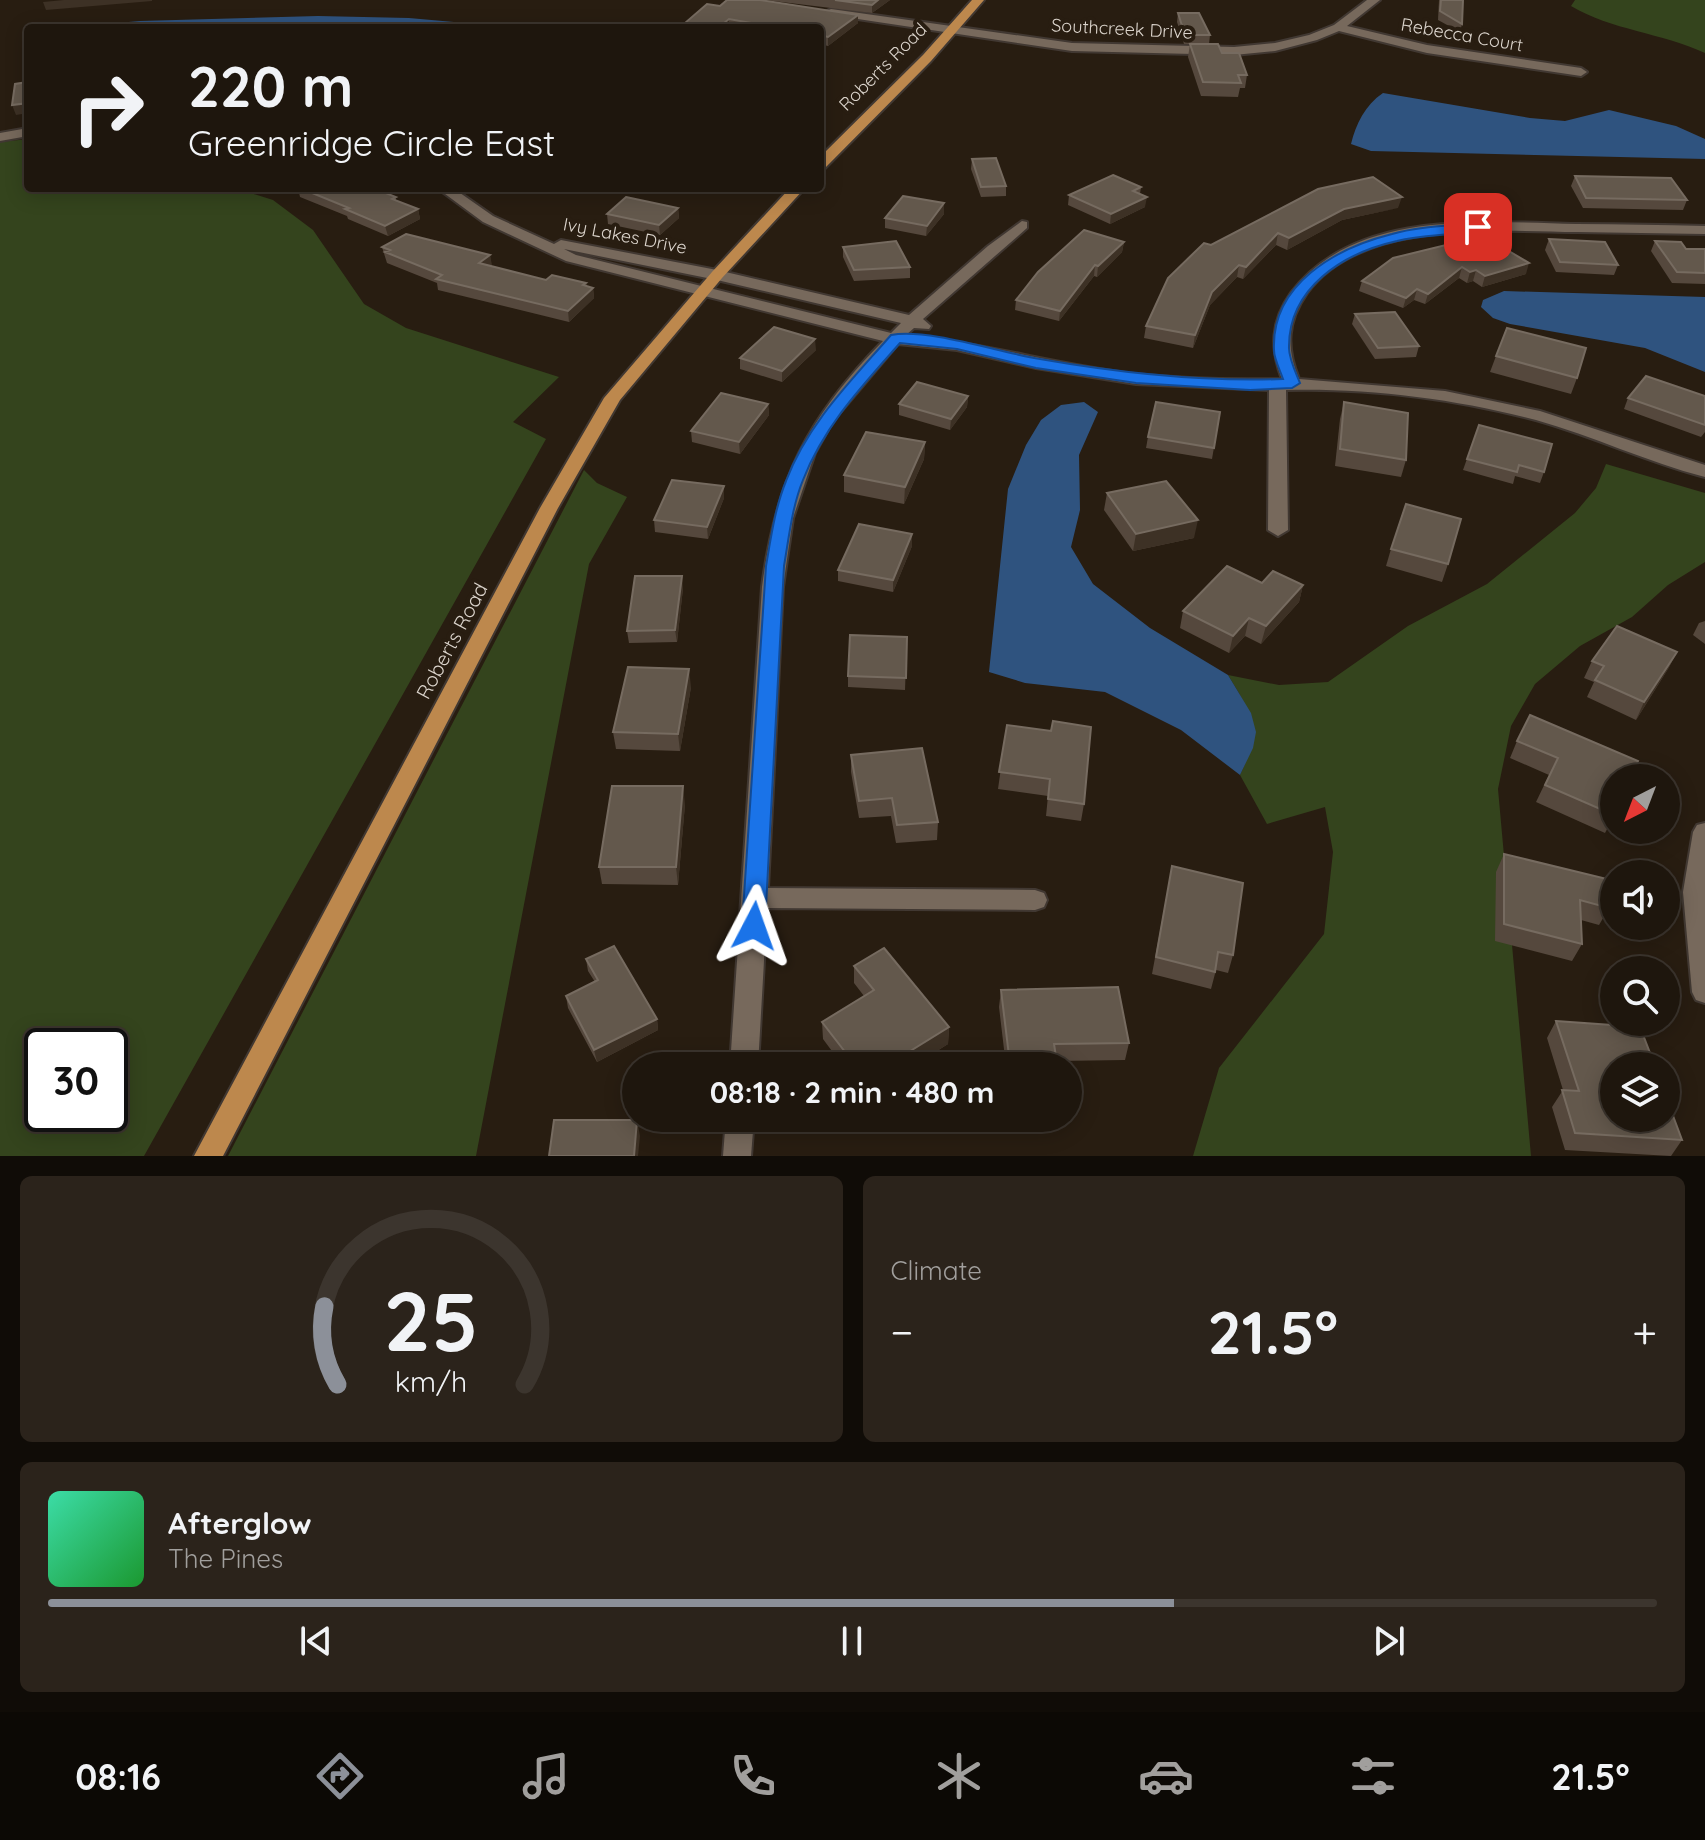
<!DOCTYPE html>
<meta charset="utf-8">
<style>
body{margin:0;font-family:Quicksand,sans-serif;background:#2b231b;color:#f1f3f6;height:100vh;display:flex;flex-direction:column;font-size:30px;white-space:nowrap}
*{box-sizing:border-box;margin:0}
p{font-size:26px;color:#a19f9d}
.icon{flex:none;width:44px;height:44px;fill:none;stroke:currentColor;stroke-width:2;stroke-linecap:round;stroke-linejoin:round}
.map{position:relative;height:1156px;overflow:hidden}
.drawer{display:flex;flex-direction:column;gap:20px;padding:20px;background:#100c07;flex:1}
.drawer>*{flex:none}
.hud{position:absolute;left:24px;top:24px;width:800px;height:168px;border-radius:8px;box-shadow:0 4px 20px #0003,0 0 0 2px #3c352e;background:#1e160d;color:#f1f3f6;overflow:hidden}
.needle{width:52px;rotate:222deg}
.fabs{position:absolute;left:1600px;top:764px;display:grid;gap:16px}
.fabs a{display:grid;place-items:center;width:80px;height:80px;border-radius:50%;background:#1e160d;box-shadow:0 4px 20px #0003,0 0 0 2px #3c352e;font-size:40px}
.speed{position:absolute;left:24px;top:1028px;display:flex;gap:16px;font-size:40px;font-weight:700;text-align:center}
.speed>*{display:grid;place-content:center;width:104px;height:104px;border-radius:50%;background:#1e160d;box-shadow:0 4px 20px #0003,0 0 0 2px #3c352e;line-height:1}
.speed .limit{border:4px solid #111;border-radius:12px;background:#fff;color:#111}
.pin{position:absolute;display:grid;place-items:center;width:68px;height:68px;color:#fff;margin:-34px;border-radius:16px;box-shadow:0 4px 12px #0006}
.me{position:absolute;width:88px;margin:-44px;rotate:4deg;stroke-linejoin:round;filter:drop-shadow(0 0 6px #0008)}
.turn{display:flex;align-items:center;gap:28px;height:168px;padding:0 32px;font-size:36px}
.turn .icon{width:104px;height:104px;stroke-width:2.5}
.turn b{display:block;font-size:56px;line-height:68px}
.big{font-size:60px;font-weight:700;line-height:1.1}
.drawer .tile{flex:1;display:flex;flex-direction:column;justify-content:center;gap:12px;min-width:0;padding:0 28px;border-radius:12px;background:#2b231b}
.drawer .dial{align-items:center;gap:0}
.dial svg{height:208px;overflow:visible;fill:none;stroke:#3c352e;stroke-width:7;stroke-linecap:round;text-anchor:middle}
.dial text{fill:#f1f3f6;stroke:none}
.song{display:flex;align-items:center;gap:24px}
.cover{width:96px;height:96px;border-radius:12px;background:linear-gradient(135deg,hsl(160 70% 55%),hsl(130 70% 35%))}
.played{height:8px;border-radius:4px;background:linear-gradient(90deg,#8c9099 70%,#3c352e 70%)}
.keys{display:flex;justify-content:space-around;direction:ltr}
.heat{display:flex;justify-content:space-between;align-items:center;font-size:44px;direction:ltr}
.drawer .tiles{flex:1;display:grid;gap:20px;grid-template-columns:1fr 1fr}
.tile:last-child{grid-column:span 2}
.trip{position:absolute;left:622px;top:1052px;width:460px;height:80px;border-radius:40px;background:#1e160d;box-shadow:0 4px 20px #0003,0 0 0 2px #3c352e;font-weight:700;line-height:80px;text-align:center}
.dock{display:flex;height:128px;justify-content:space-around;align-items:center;background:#0c0905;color:#a19f9d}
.dock .icon{width:56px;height:56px}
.dock .active{color:#8c9099}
.dock b{font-size:36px;color:#f1f3f6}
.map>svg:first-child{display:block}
</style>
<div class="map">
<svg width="1705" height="1156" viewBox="0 0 1705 1156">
<rect width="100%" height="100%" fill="#281d11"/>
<g fill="#34441d" fill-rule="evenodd">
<path d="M 1575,0 L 1705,0 L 1705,53 C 1662,33 1611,30 1571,6 Z"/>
<path d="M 28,139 L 28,188 L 235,188 L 273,200 L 313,230 L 364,304 L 406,328 L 559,377 L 513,422 L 546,439 L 144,1156 L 0,1156 L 0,142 ZM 42,1046 L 110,1046 L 110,1114 L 42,1114 Z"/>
<path d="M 1606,464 L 1705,493 L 1705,562 L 1668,585 L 1632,617 L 1580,646 L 1535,684 L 1511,726 L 1498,789 L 1531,1156 L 1193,1156 L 1219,1068 L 1324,934 L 1333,852 L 1325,807 L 1267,824 L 1240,775 C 1262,729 1253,716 1228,675 L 1279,685 L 1328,682 L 1408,626 L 1487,584 L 1575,513 L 1596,488 Z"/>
<polygon points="584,470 597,483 627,497 589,564 476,1156 228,1156"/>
</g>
<g fill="#2f537f">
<polygon points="318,16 409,18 522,28 60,28 140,21"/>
<path d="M 1383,93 L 1530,118 L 1565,121 L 1609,110 L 1676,126 L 1705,139 L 1705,159 L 1371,151 L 1351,144 C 1356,124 1365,105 1383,93 Z"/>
<polygon points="1504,291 1705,297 1705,372 1645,348 1510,324 1493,318 1481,307 1483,300"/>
<polygon points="1084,402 1098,412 1079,455 1080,510 1071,547 1093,584 1150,628 1228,675 1251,713 1256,732 1253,748 1240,775 1181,730 1105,692 1025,683 989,672 1008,489 1026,445 1041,420 1061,405"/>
</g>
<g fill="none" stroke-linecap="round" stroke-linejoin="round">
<defs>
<g id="street">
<polygon points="1367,0 1380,0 1347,26 1427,45 1581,68 1587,72 1581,76 1427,53 1339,31 1317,40 1275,51 1234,55 1072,51 831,15 825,12 831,9 1072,43 1234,47 1275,43 1309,35 1334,25"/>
<polygon points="28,128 28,136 0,141 0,133"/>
<path d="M 437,188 L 453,188 L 493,216 L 554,244 L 561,240 L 717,270 L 909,315 L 988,246 L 1022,221 L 1027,222 L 1027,228 L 923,319 L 931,326 L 929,329 L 914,328 L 906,335 C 984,343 1058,365 1135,374 C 1184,379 1234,380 1282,379 C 1270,348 1271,321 1291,293 C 1354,209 1483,222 1576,224 C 1619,224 1662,225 1705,226 L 1705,234 C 1662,233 1620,233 1577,232 C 1495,231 1361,219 1307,293 C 1287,321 1286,348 1299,379 L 1445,391 L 1540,411 L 1705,465 L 1705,477 C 1647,462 1593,436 1536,420 C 1456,399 1369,388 1286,390 L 1288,530 L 1278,536 L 1268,530 L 1269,390 L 1136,384 L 1036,368 L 957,350 L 898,344 L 833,421 L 815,453 L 793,518 L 783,587 L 768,888 L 1035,890 L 1044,893 L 1047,900 L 1044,907 L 1035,910 L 767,908 L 758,1066 L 730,1066 L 762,587 C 776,480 807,418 883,341 L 566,261 L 483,222 ZM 564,249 L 717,280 L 901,323 L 891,333 L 576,255 Z"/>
<polygon points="1705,823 1705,1003 1696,1000 1692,992 1683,892 1693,832 1697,825"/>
<polygon points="726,1118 754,1118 751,1156 723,1156"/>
</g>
<g id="primary">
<polygon points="972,0 984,0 931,61 825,168 820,169 820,157 923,55"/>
<polygon points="790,188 805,188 722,278 620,400 558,508 223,1156 194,1156 540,508 604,398 712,272"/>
</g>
</defs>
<use href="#street" stroke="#413832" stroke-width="4"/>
<use href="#primary" stroke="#413832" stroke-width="4"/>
<use href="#street" fill="#77695c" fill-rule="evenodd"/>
<use href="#primary" fill="#bd884d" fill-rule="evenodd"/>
</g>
<g fill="#55483d">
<polygon points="765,0 890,0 872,13"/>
<polygon points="1439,0 1463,0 1462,24 1460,32 1438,20"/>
<polygon points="720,6 858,23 828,46 820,44 820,28 685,28 685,23"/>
<polygon points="1178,13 1210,35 1209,44 1222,53 1247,75 1245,88 1240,88 1238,97 1201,96 1188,57 1190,44 1184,44 1177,22"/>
<polygon points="972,159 1006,186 1006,196 981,197 971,169"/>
<polygon points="1575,176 1687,200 1683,210 1583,208 1571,186"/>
<polygon points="1141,187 1140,194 1145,207 1110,224 1068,205 1069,195"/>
<polygon points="298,188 373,188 396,197 396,201 418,209 420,219 388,236 348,219 347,216 300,197"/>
<polygon points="944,203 944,214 926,236 885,228 885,218"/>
<polygon points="678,208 679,218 660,235 608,224 607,214"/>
<polygon points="1398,208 1342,220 1287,250 1276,245 1243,279 1237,277 1210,305 1193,348 1144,338 1146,326 1211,245"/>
<polygon points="1549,239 1618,265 1614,275 1556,272 1545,250"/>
<polygon points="1655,241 1686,249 1705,249 1705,284 1672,283 1651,251"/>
<polygon points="1124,242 1122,252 1097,277 1094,276 1059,321 1015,310 1016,300"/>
<polygon points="382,247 490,255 491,266 546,280 586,283 587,286 593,288 594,298 569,322 438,290 437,283 387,263"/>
<polygon points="843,247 910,267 910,278 854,281 843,257"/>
<polygon points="1468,248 1526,274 1482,287 1473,281 1467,283 1459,278 1425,304 1414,300 1403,308 1359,291 1362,281"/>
<polygon points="1355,314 1419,346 1416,357 1375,359 1352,324"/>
<polygon points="816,350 782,382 740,369 740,358"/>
<polygon points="1496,356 1577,378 1571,394 1490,372"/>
<polygon points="968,396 967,407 950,430 899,415 899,404"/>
<polygon points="1705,396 1705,432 1701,437 1624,409 1628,398"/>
<polygon points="1344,402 1406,460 1401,477 1335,466 1340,419"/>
<polygon points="768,404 769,415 740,454 692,442 691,431"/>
<polygon points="1220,412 1212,459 1146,448 1148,437"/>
<polygon points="1479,425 1544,472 1540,483 1515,476 1513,484 1463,470"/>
<polygon points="925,442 924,459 904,504 844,492 844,475"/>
<polygon points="1107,493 1194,538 1133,551 1104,510"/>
<polygon points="724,498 708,539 655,532 654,520"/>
<polygon points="912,546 893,592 838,581 838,570"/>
<polygon points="1391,549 1448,564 1442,582 1386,566"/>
<polygon points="1262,583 1303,585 1299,602 1261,644 1245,636 1229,653 1180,628 1183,611"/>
<polygon points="683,588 677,642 629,643 627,631"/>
<polygon points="1705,621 1705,644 1693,635 1699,623"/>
<polygon points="907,637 905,690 848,687 848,676"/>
<polygon points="1677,652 1668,669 1636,720 1587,697 1594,682 1584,678 1592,661"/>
<polygon points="691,687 680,751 616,749 613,732"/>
<polygon points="1007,725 1084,804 1081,821 1046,816 1048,796 998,789"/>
<polygon points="1517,741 1614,778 1614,816 1605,833 1536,802 1549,775 1510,758"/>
<polygon points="851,755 938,822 937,840 896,843 891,816 859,818 851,772"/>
<polygon points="685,804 678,885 602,884 599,867"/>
<polygon points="1504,854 1609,908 1599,925 1581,920 1582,944 1572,961 1495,941 1496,872"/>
<polygon points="1172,866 1233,955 1228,973 1216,970 1211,989 1152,974"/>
<polygon points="586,959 657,1019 658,1030 597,1062 568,1008 566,996 595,982 588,971"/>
<polygon points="854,966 949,1027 948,1044 913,1066 843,1066 823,1039 822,1022 864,996 854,983"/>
<polygon points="1001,990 1129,1043 1125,1060 1057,1061 1057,1066 1006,1066 999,1007"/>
<polygon points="1556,1021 1682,1140 1671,1156 1565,1150 1552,1107 1563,1090 1547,1038"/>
</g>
<g fill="#3d3125">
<polygon points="64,0 152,0 152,1 46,10 43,2"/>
<polygon points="878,0 890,0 872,13 872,5"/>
<polygon points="858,15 858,23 828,46 828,37"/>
<polygon points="729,19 729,27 718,28"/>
<polygon points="28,103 28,113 16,115 12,105"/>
<polygon points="1147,197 1145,207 1110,224 1111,214"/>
<polygon points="1402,197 1398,208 1342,220 1287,250 1289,238 1344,209"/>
<polygon points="944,203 944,214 926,236 927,226"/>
<polygon points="678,208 679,218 660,235 659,225"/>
<polygon points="418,209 420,219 388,236 385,226"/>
<polygon points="1278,233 1276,245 1243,279 1246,267"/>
<polygon points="1124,242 1122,252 1097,277 1098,266"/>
<polygon points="490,255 492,265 481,273 479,263"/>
<polygon points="1529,263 1526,274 1482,287 1485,276"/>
<polygon points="1095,265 1094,276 1059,321 1060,311"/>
<polygon points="1239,265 1237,277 1210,305 1193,348 1195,335 1212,292"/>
<polygon points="1462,267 1459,278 1425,304 1428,294"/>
<polygon points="1476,270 1473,281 1467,283 1470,272"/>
<polygon points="586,283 588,292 593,288 594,298 569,322 568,311"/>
<polygon points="1417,289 1414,300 1403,308 1406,298"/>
<polygon points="815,339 816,350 782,382 782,371"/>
<polygon points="968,396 967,407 950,430 951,419"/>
<polygon points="768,404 769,415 740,454 739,442"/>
<polygon points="925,442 924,459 904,504 905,487"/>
<polygon points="724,486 724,498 708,539 707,527"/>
<polygon points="1198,520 1194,538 1133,551 1136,534"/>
<polygon points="912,534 912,546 893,592 893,580"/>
<polygon points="682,576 683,588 677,642 675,630"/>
<polygon points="1303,585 1299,602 1261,644 1266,626"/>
<polygon points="1249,618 1245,636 1229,653 1233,636"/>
<polygon points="1677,652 1668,669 1636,720 1644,702"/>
<polygon points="689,669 691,687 680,751 678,734"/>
<polygon points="683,786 685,804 678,885 676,867"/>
<polygon points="657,1019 658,1030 597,1062 594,1050"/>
<polygon points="949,1027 948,1044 913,1066 886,1066"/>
<polygon points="637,1120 640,1136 638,1156 634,1156"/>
</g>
<g fill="#63584c" stroke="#766b60" stroke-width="2">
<polygon points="727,0 760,0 858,15 828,37 820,35 820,28 780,28 729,19 718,28 685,23 707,4 720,6"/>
<polygon points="835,0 878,0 872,5"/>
<polygon points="1441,0 1463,0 1462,24 1440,11"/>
<polygon points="1178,13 1199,13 1210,35 1185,35"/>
<polygon points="1190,44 1218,44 1222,53 1239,53 1247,75 1238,75 1241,83 1203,82"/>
<polygon points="28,82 28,103 12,105 15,84"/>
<polygon points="996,158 1006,186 981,187 972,159"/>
<polygon points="1113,175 1141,187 1133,191 1147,197 1111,214 1069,195"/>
<polygon points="1575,176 1671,178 1687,200 1586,198"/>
<polygon points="1373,177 1402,197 1344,209 1289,238 1278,233 1246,267 1239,265 1212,292 1195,335 1146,326 1168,278 1204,243 1211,245 1318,189"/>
<polygon points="300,188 373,188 396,197 392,199 418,209 385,226 345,209 349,208"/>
<polygon points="903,196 944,203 927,226 885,218"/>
<polygon points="626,197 678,208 659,225 607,214"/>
<polygon points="1084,230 1124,242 1098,266 1095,265 1060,311 1016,300 1038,272"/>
<polygon points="406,234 490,255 479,263 546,280 552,275 586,283 583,285 593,288 568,311 436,279 442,275 385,252 390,250 382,247"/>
<polygon points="1549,239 1605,242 1618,265 1560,262"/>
<polygon points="896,241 910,267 854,270 843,247"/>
<polygon points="1492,241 1529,263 1485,276 1476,270 1470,272 1462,267 1428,294 1417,289 1406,298 1362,281 1393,258 1458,242 1468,248"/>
<polygon points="1655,241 1681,242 1686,249 1705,249 1705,273 1677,272"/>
<polygon points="1395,312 1419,346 1378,348 1355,314"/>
<polygon points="774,327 815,339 782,371 740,358"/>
<polygon points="1507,328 1586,348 1577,378 1496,356"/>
<polygon points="1646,376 1705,396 1705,425 1628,398"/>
<polygon points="917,382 968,396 951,419 899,404"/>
<polygon points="721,393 768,404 739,442 691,431"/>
<polygon points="1156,402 1220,412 1214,448 1148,437"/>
<polygon points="1344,402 1408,413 1406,460 1340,449"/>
<polygon points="1479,425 1552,444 1544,472 1519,465 1517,472 1467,459"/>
<polygon points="866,432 925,442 905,487 844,475"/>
<polygon points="672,480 724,486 707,527 654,520"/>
<polygon points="1166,481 1198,520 1136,534 1107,493"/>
<polygon points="1406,504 1461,519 1448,564 1391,549"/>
<polygon points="859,524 912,534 893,580 838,570"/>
<polygon points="1227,566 1262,583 1273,571 1303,585 1266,626 1249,618 1233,636 1183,611"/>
<polygon points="635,576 682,576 675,630 627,631"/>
<polygon points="1617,626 1677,652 1644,702 1595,680 1604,666 1592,661"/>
<polygon points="850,635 907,637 906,678 848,676"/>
<polygon points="628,667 689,669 678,734 613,732"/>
<polygon points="1530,715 1638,761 1631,778 1614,778 1614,815 1545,785 1558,758 1517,741"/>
<polygon points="1053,721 1091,727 1084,804 1048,799 1050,779 999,772 1007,725 1051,731"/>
<polygon points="922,748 938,822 897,825 892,798 859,801 851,755"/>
<polygon points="612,786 683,786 676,867 599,867"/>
<polygon points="1504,854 1607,879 1609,908 1580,900 1582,944 1504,924"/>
<polygon points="1172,866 1243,883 1233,955 1218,952 1215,972 1156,957"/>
<polygon points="614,946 657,1019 594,1050 566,996 598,980 586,959"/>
<polygon points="884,948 949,1027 886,1066 856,1066 822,1022 874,990 854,966"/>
<polygon points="1118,987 1129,1043 1054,1044 1057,1063 1010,1064 1001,990"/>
<polygon points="1556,1021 1640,1027 1655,1066 1614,1066 1614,1118 1666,1118 1666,1097 1682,1140 1575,1133 1562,1090 1579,1091"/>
<polygon points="554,1120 637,1120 634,1156 549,1156"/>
</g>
<path fill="#1a73e8" stroke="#114b97" stroke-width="2" d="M 1478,223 L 1482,224 L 1482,229 C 1455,236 1425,234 1397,241 C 1343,253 1288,288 1289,348 C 1289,359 1296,373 1300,383 L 1292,388 L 1250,390 L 1136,383 L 1036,368 L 957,349 L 900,343 C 862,386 824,426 803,480 C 792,507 789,537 784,566 L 765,926 L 762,932 L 754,935 L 746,932 L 742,926 L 766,566 C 771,537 775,508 786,481 C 808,423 851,381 891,335 C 929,328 1001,353 1040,359 C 1120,373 1202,382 1283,379 C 1280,370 1274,359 1274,350 C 1271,284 1336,248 1392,234 C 1419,226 1450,226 1478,223 Z"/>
<g text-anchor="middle" stroke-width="8" stroke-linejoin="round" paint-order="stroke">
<g font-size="18" fill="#dbd4cc" stroke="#281d11">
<text transform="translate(1122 29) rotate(3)" y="6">Southcreek Drive</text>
<text transform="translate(1462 35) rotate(10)" y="6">Rebecca Court</text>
<text transform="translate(883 67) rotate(-45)" y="6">Roberts Road</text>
<text transform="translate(625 236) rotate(11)" y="6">Ivy Lakes Drive</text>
</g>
<g font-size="20" fill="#dbd4cc" stroke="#281d11">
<text transform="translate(452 641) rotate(-62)" y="7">Roberts Road</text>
</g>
</g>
</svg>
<div class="fabs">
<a><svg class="needle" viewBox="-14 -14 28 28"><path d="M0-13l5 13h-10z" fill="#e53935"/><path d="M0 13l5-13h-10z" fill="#a19f9d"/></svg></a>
<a><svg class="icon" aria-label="sound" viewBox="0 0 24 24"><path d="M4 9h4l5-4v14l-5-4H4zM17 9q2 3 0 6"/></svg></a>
<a><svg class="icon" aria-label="search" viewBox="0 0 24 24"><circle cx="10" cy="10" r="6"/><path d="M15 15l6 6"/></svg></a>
<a><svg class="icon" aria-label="layers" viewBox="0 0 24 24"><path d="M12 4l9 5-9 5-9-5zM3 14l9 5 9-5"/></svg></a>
</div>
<div class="speed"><div class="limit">30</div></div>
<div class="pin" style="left:1478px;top:227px;background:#d93025"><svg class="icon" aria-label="arrive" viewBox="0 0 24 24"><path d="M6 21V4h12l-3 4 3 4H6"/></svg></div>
<svg class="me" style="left:754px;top:926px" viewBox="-20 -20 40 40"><path d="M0-17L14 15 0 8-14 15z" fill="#1a73e8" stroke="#fff" stroke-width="4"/></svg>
<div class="trip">08:18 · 2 min · 480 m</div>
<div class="hud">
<div class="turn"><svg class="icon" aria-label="right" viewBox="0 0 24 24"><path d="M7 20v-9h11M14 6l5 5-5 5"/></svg><div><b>220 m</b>Greenridge Circle East</div></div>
</div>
</div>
<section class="drawer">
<div class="tiles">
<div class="tile dial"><svg viewBox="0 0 100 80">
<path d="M14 69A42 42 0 1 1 86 69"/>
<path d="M14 69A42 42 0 0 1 9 39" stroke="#8c9099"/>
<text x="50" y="56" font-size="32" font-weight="700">25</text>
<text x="50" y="72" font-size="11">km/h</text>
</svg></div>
<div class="tile"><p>Climate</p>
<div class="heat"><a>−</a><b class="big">21.5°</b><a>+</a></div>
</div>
<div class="tile">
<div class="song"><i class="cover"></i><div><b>Afterglow</b><p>The Pines</p></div></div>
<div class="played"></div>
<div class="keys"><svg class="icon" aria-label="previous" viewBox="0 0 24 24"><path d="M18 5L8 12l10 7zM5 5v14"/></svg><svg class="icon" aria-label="pause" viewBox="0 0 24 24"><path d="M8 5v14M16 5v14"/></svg><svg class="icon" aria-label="next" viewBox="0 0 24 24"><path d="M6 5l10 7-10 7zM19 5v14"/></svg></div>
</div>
</div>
</section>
<nav class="dock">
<b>08:16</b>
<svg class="icon active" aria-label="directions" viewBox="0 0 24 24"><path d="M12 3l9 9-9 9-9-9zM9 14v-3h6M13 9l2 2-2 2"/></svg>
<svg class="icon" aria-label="music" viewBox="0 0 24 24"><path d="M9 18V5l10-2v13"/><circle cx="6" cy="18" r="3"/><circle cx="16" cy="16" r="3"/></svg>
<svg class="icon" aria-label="phone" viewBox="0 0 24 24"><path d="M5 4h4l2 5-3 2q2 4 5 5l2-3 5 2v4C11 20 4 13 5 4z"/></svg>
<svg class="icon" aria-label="climate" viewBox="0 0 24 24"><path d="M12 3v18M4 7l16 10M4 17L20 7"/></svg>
<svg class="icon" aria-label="car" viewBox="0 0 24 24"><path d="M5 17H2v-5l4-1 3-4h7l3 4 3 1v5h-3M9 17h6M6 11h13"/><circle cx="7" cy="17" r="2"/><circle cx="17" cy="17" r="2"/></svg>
<svg class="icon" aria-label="filters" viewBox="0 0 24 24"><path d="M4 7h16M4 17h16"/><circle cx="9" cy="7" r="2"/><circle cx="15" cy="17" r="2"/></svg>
<b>21.5°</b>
</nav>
